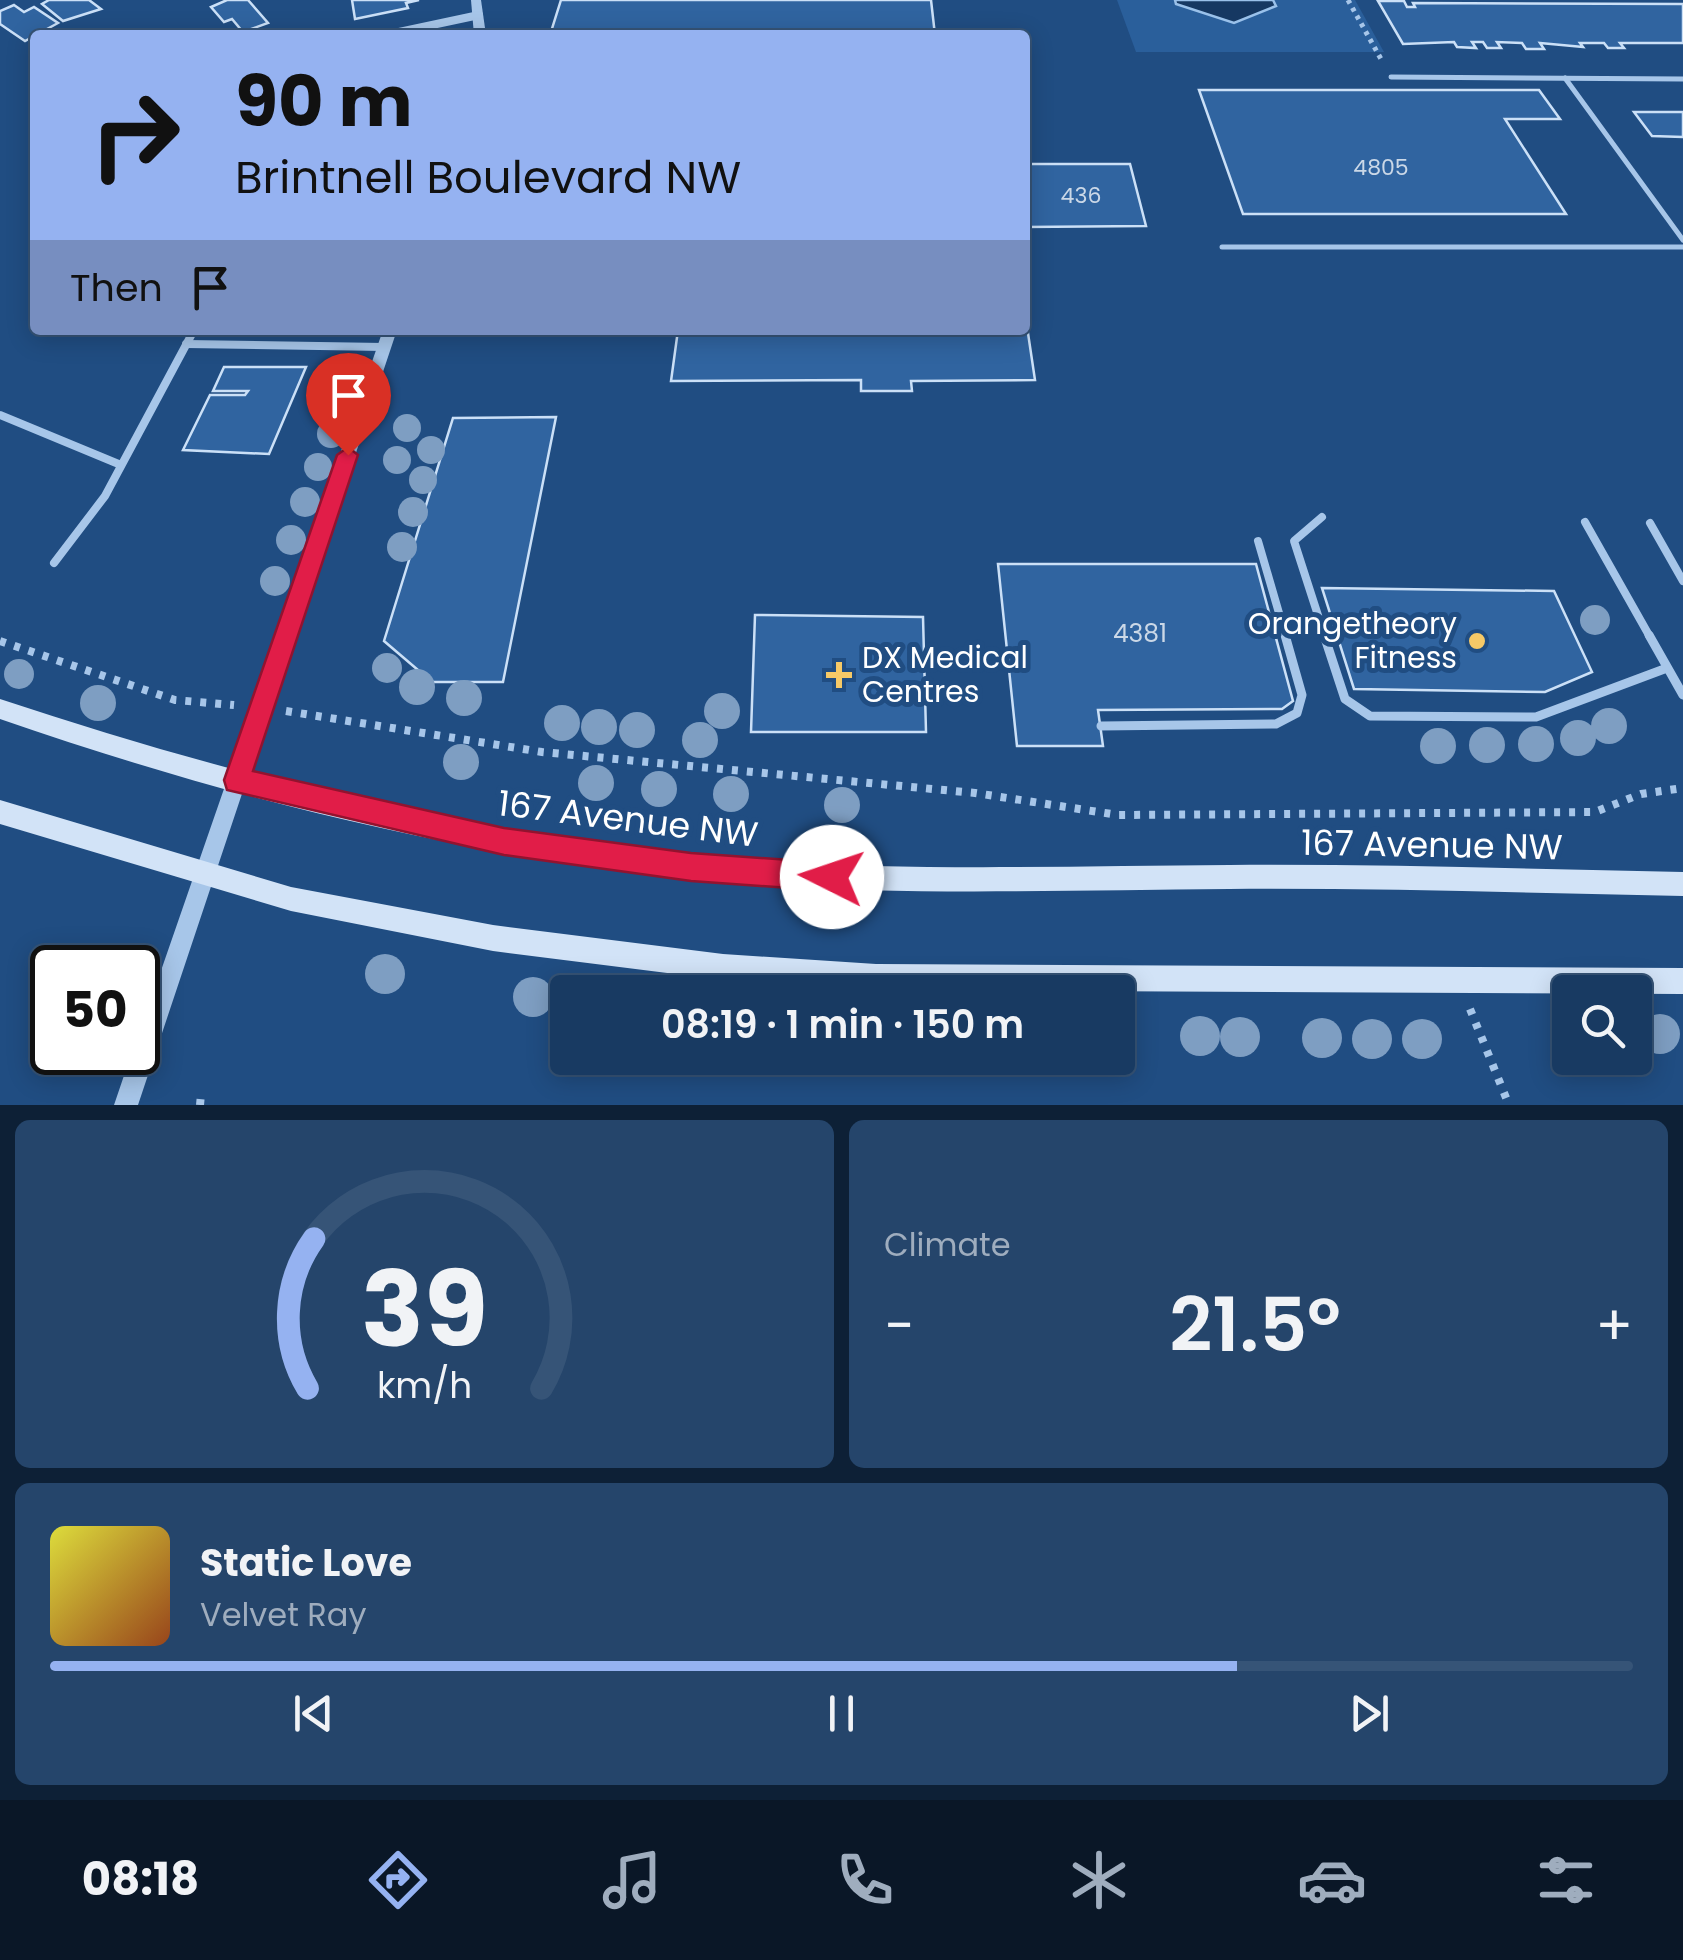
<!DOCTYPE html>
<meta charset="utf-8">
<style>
body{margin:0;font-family:Poppins,sans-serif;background:#25456b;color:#f1f3f6;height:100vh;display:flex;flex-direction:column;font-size:38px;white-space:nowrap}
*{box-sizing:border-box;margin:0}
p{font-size:32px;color:#9fadbe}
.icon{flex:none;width:55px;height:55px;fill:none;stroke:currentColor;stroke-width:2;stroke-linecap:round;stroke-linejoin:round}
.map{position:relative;height:1105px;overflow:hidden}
.drawer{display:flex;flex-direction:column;gap:15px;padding:15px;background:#0d2036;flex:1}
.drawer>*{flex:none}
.top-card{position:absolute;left:30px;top:30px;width:1000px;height:305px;border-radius:10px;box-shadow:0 5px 25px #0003,0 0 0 2px #365477;background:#95b2f1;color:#111;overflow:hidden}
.fabs{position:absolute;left:1552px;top:975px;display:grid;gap:20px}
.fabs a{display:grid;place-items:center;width:100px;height:100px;border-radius:10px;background:#183a62;box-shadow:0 5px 25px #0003,0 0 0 2px #365477;font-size:50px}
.speed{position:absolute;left:30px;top:945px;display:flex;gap:20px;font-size:50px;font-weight:700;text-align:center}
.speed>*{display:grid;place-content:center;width:130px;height:130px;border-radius:50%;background:#183a62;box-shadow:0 5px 25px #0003,0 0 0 2px #365477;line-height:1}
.speed .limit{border:5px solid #111;border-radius:15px;background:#fff;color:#111}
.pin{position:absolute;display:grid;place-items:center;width:85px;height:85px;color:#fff;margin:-102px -42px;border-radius:50% 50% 50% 0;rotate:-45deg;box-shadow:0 0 10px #0007}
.pin .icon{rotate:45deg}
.me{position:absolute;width:110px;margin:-55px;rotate:274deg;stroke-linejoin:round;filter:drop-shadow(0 0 8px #0008)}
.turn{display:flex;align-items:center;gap:35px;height:210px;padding:0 40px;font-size:45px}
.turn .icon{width:130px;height:130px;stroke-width:2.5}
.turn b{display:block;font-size:70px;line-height:85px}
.then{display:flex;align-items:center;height:95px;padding:0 40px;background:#0003;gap:20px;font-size:38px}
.big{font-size:75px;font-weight:600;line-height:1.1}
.drawer .tile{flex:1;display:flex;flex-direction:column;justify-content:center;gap:15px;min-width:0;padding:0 35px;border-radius:15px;background:#25456b}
.drawer .dial{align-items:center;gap:0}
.dial svg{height:260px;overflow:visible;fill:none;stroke:#365477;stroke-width:7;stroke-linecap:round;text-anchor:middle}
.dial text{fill:#f1f3f6;stroke:none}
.song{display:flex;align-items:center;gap:30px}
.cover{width:120px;height:120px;border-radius:15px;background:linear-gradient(135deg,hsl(60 70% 55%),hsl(20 70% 35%))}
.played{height:10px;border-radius:5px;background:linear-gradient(90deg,#95b2f1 75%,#365477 75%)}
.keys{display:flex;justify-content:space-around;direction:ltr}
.heat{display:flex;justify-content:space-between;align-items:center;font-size:55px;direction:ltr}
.drawer .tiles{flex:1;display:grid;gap:15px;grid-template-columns:1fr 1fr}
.tile:last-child{grid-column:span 2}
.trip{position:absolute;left:550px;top:975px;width:585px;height:100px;border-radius:10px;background:#183a62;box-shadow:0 5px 25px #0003,0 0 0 2px #365477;font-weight:600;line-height:100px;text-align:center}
.tab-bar{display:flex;height:160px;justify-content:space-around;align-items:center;background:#0a1727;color:#9fadbe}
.tab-bar .icon{width:70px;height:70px}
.tab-bar .on{color:#95b2f1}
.tab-bar b{font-size:45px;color:#f1f3f6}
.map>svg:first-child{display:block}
</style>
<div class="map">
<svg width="1683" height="1105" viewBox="0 0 1683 1105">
<rect width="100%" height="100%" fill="#204d82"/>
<polygon fill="#2a5f9b" points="1117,0 1355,0 1384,52 1136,52"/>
<polygon fill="#163862" stroke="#9ac1ea" stroke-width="2.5" points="1175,0 1273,0 1276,6 1234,23 1176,4"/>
<g fill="#3064a0" stroke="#cbe0f7" stroke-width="2.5">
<polygon points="49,0 89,0 101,9 63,21 42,4"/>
<polygon points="248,0 268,23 243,32 232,19 224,22 211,7 227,0"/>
<polygon points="352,0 419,0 406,3 408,8 355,19"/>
<polygon points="561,0 931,0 935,35 550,35"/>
<polygon points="1378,1 1404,1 1407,7 1415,7 1413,3 1683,4 1683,43 1620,43 1624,48 1608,48 1604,43 1580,43 1583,47 1540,43 1544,49 1526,49 1522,43 1497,42 1501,48 1487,48 1483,42 1472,42 1476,48 1457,47 1454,42 1403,44"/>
<polygon points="14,5 24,12 34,7 58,23 25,41 0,24 0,11"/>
<polygon points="1199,90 1539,90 1560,119 1505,119 1566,214 1243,214"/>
<polygon points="1634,112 1683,112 1683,137 1652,136"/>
<polygon points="1025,164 1130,164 1146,226 1025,227"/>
<polygon points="1025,313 1035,380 911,381 912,391 861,391 861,380 671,381 678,330 1025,330"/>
<polygon points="224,367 306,367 269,454 183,450 210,395 245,395 248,391 213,391"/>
<polygon points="556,417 503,682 432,682 384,641 453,418"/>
<polygon points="998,564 1256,564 1293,701 1282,709 1098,710 1103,746 1017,746"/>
<polygon points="1322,588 1554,591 1592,672 1545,692 1354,689"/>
<polygon points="755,615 923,617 926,732 751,732"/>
</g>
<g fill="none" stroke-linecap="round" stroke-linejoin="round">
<polyline stroke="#a7c6e9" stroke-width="5" stroke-dasharray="4 5" stroke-linecap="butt" points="1348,0 1381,59"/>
<g stroke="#a7c6e9" stroke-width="8" stroke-dasharray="6 9" stroke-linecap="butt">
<polyline points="0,641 175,700 234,705"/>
<polyline points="286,711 542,752 975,793 1118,815 1595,812 1641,794 1683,788"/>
<polyline points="1470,1009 1509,1105"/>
<polyline points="200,1105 201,1094"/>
</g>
<g stroke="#a7c6e9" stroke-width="5">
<polyline points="1391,77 1683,79"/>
<polyline points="1565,78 1683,240"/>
<polyline points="1222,247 1683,247"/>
</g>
<g stroke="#a7c6e9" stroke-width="8">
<polyline points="186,344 384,347"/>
<polyline points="0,415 121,465"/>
<polyline points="1322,517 1294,541 1325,637"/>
<polyline points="1585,522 1650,637"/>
<polyline points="1650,523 1683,581"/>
<polyline points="1258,541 1286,637"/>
<polyline points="54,563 105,496 194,330"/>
</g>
<g stroke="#a7c6e9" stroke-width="9">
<polyline points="1324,635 1345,699 1370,716 1536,717 1667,668"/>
<polyline points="1649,635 1683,695"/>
<polyline points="1101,726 1276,724 1297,713 1302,695 1285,635"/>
</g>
<polyline stroke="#a7c6e9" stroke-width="8" points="385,35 479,15"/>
<g fill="#a7c6e9" fill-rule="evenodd">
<polygon points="471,0 481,0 486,35 474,35"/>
<polygon points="383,330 397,330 138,1105 114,1105 132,1052 138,1052 138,1037"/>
</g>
<g fill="#d2e3f7" fill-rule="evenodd">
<path d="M 0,699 C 225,774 455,831 691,855 C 870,873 1050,866 1230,865 C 1381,864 1532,869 1683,872 L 1683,896 C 1532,893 1381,888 1229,889 C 1050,890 870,898 691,879 C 454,854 225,797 0,719 Z"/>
<polygon points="0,800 291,887 493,925 723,954 876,964 1683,968 1683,994 876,990 723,980 493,951 291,911 0,824"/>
</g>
</g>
<g fill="#7e9ec2">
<circle cx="407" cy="428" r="14"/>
<circle cx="331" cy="434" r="14"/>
<circle cx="431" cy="450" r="14"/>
<circle cx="397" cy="460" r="14"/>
<circle cx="318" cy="467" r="14"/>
<circle cx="423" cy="480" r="14"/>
<circle cx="305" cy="502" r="15"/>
<circle cx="413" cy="512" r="15"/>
<circle cx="291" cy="540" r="15"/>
<circle cx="402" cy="547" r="15"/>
<circle cx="275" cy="581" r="15"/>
<circle cx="1595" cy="620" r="15"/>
<circle cx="387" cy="668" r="15"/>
<circle cx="19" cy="674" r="15"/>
<circle cx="417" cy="687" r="18"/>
<circle cx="464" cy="698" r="18"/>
<circle cx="98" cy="703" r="18"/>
<circle cx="722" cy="711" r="18"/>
<circle cx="562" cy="723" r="18"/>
<circle cx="1609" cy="726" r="18"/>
<circle cx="599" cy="727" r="18"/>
<circle cx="637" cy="730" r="18"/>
<circle cx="1578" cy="738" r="18"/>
<circle cx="700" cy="740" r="18"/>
<circle cx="1536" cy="744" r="18"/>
<circle cx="1487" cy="745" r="18"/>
<circle cx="1438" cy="746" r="18"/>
<circle cx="461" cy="762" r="18"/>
<circle cx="596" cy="783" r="18"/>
<circle cx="659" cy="789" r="18"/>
<circle cx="731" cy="794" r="18"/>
<circle cx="842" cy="805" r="18"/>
<circle cx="385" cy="974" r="20"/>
<circle cx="533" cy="997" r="20"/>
<circle cx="1660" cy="1034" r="20"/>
<circle cx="1200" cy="1036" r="20"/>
<circle cx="1240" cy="1037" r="20"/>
<circle cx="1322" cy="1038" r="20"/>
<circle cx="1372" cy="1039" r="20"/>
<circle cx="1422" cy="1039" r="20"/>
</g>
<polygon fill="#e11d48" stroke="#92132f" stroke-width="2.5" points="348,447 358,455 253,771 504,828 691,853 832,863 842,867 846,877 842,887 832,891 691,881 504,855 227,790 224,780 337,455"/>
<g fill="#f6c967" stroke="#204d82" stroke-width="4">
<circle cx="1477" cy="641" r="10"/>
<path d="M834 660h10v10h10v10h-10v10h-10v-10h-10v-10h10z"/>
</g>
<g text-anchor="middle" stroke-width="10" stroke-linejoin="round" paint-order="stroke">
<g font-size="22" fill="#cbd8e7">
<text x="1381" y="175">4805</text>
<text x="1081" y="203">436</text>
</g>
<g font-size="25" fill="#cbd8e7">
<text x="1140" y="642">4381</text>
</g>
<g font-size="30" fill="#fff" stroke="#204d82" text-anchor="end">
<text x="1457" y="634">Orangetheory<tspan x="1457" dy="34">Fitness</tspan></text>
<text x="862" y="668" text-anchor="start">DX Medical<tspan x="862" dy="34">Centres</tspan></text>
</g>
<g font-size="35" fill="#fff" stroke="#204d82">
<text transform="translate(628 819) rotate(7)" y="12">167 Avenue NW</text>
<text transform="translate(1432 845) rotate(1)" y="12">167 Avenue NW</text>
</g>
</g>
</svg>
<div class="fabs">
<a><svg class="icon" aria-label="search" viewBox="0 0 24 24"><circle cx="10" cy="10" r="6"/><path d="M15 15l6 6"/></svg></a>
</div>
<div class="speed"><div class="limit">50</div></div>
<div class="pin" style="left:348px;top:455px;background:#d93025"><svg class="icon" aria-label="arrive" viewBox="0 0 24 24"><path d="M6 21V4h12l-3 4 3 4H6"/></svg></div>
<svg class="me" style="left:832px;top:877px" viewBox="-20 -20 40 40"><circle r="19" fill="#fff"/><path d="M0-13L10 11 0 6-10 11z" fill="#e11d48"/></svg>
<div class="trip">08:19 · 1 min · 150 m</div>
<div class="top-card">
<div class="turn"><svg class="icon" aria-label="right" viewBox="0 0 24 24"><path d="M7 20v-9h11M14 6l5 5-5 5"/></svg><div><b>90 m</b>Brintnell Boulevard NW</div></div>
<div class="then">Then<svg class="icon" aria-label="arrive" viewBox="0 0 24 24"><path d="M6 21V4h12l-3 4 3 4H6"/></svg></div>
</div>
</div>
<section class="drawer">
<div class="tiles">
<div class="tile dial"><svg viewBox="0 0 100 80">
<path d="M14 69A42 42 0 1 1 86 69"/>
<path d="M14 69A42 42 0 0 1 16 23" stroke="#95b2f1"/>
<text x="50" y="56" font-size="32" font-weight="700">39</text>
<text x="50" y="72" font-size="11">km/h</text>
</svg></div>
<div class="tile"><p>Climate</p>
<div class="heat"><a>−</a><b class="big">21.5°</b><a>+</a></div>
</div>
<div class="tile">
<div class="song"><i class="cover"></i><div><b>Static Love</b><p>Velvet Ray</p></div></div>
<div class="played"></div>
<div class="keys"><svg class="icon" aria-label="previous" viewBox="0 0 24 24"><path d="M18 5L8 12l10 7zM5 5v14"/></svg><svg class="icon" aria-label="pause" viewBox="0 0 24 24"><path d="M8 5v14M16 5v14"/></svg><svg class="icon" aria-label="next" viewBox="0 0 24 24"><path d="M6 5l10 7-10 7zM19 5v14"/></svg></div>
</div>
</div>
</section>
<nav class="tab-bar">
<b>08:18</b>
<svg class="icon on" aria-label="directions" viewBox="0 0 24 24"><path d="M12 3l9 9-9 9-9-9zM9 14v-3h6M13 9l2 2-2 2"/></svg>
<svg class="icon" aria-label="music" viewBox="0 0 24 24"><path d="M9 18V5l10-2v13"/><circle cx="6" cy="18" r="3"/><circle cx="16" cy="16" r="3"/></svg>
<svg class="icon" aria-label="phone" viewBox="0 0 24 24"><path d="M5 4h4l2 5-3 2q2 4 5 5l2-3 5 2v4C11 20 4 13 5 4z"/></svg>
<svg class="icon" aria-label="climate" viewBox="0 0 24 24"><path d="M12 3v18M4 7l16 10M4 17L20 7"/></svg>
<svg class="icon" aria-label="car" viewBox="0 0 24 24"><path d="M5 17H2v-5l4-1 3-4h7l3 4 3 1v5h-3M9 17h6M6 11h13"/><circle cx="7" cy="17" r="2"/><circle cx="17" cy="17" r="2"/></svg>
<svg class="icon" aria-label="filters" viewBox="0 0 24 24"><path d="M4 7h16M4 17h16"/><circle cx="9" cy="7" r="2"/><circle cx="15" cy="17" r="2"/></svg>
</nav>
